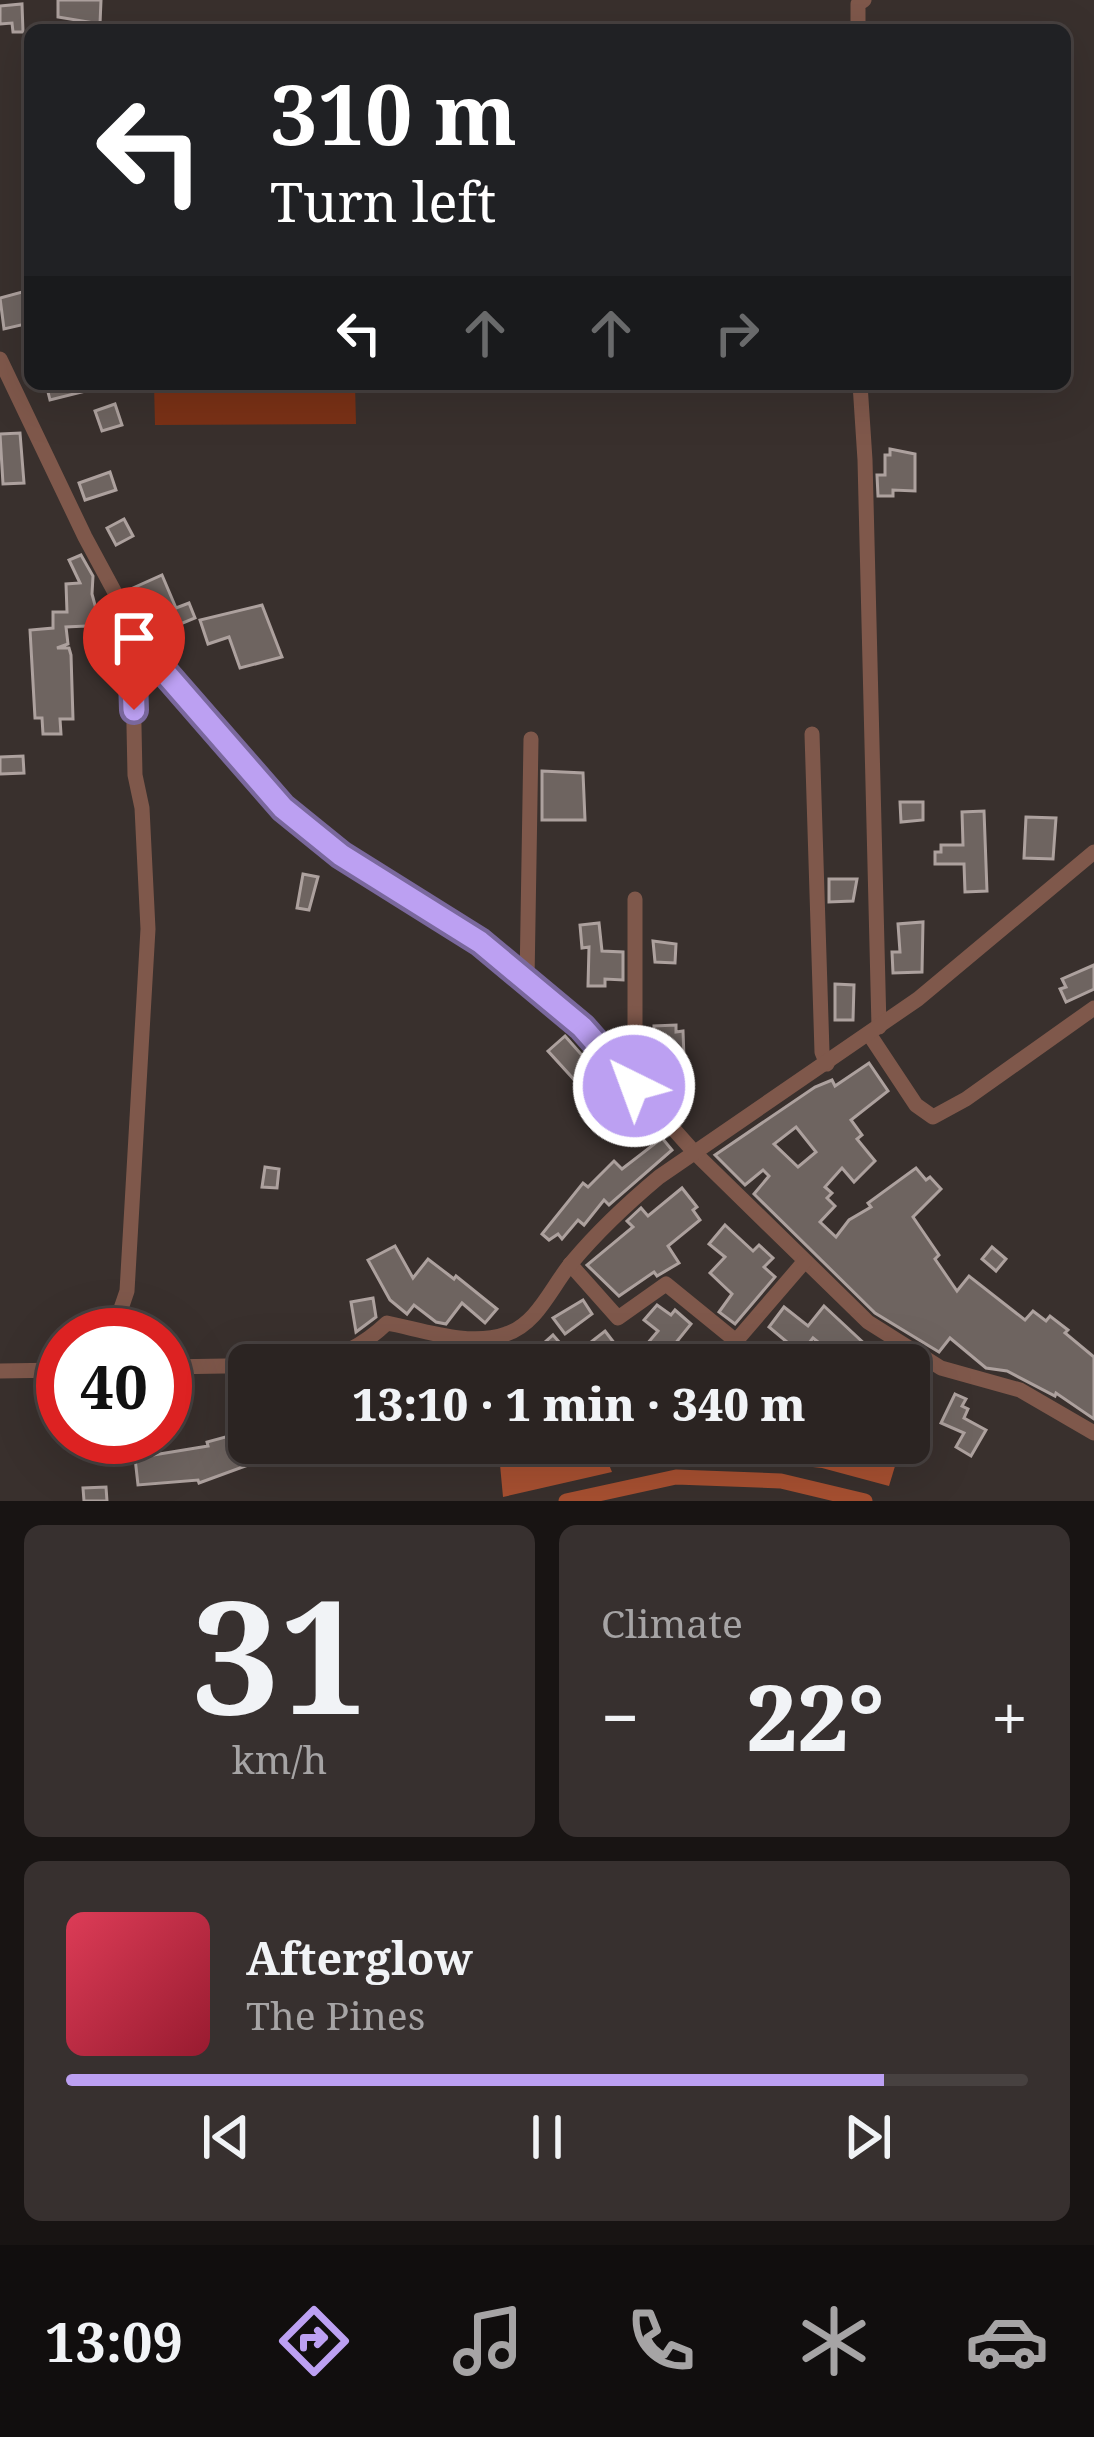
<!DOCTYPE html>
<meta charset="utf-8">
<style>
body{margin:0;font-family:"Noto Serif",serif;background:#37302f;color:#f1f3f6;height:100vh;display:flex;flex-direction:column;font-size:45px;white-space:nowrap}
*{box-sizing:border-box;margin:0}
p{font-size:39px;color:#a6a4a5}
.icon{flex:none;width:66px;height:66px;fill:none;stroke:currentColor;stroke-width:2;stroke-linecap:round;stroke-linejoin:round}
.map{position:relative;height:1501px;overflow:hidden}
.sheet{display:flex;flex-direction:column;gap:24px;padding:24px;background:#181413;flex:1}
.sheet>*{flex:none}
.top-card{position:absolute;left:24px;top:24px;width:1047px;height:366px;border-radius:18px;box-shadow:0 12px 48px #0002,0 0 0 3px #474140;background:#202124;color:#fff;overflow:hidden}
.speed{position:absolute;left:36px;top:1308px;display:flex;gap:24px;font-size:60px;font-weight:700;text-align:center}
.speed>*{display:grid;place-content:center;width:156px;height:156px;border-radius:50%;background:#2b2422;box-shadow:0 12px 48px #0002,0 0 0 3px #474140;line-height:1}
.speed .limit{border:18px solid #d22;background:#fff;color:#111}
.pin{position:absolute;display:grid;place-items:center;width:102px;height:102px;color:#fff;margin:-123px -51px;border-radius:50% 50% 50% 0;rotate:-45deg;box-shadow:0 0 12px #0007}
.pin .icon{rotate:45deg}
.me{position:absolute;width:132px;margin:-66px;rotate:318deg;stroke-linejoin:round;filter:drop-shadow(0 0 9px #0008)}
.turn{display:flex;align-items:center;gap:42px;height:252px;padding:0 48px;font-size:54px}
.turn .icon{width:156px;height:156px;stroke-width:2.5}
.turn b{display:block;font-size:84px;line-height:102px}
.lanes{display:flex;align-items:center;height:114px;padding:0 48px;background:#0003;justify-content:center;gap:60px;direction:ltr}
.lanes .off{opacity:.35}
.big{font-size:90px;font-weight:800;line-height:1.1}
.sheet .card{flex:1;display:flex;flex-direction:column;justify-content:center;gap:18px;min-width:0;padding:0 42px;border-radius:18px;background:#37302f}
.sheet .dial{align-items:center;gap:0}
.dial b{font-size:156px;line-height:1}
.song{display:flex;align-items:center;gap:36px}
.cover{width:144px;height:144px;border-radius:18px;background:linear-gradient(135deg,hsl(350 70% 55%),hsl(350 70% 35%))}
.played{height:12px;border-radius:6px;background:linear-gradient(90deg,#bca0f2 85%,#474140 85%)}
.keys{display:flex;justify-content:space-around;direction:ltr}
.heat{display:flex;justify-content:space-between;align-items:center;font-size:66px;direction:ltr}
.sheet .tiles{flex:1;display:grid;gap:24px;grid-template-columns:1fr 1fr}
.card:last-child{grid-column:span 2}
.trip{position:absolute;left:228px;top:1344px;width:702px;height:120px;border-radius:18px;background:#2b2422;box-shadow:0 12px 48px #0002,0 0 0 3px #474140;font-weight:800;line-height:120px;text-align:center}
.menu{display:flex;height:192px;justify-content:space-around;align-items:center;background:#110e0e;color:#a6a4a5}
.menu .icon{width:84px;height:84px}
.menu .selected{color:#bca0f2}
.menu b{font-size:54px;color:#f1f3f6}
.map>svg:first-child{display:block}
</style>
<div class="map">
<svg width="1094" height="1501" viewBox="0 0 1094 1501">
<rect width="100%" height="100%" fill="#39302d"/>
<polygon fill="#7a3116" points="154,384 355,384 356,424 155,425"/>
<g fill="#a75031">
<polygon points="498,1443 600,1443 612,1472 503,1497"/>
<polygon points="642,1443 720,1443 718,1456 669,1465"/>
<polygon points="748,1443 902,1443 889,1486 822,1468 748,1460"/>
</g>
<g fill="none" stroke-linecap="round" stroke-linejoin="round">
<polyline stroke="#a75031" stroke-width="15" points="566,1501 676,1477 781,1481 865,1501"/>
</g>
<g fill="#6e6460" stroke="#ada19e" stroke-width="3" fill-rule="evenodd">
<polygon points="58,0 101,0 100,24 58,17"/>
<polygon points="22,4 23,32 13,32 12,23 0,24 0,6"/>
<polygon points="22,292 30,323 4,329 0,298"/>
<polygon points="46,384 97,384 98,388 50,400"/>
<polygon points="115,404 122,425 102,431 95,411"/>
<polygon points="20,433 24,483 3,484 0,434"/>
<polygon points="890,449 915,454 915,491 893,490 893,496 878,496 877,475 885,475 885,455 890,455"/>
<polygon points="110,472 116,490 85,500 79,483"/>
<polygon points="124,519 133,536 116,545 107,528"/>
<polygon points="81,555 93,576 92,594 102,631 90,635 86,626 66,627 68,644 57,648 69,648 71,655 73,719 60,719 61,734 43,734 42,718 35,718 30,630 53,628 53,612 67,612 66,584 80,583 69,560"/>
<polygon points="162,575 176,608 189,603 195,618 178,625 175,618 154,629 131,589"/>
<polygon points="262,605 282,657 240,668 229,637 208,644 200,620"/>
<polygon points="23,756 24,773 0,774 0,757"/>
<polygon points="542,771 583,773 585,820 542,820"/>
<polygon points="900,802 923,802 923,820 901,822"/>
<polygon points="984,811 987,891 965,892 964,864 935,864 935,852 941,852 941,845 963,845 962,812"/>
<polygon points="1026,817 1056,818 1053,859 1024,858"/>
<polygon points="303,874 318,877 309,910 297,908"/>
<polygon points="829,879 857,879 853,901 829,902"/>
<polygon points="923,922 922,972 893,973 892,952 900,952 898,924"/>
<polygon points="599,923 602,951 623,952 623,980 605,979 605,986 588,986 589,947 582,948 580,925"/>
<polygon points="653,941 676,944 675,963 655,962"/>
<polygon points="1094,965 1094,989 1066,1002 1060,989 1066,987 1062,979"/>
<polygon points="835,984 854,985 853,1020 835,1020"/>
<polygon points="676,1025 676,1032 683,1031 684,1058 655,1059 654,1026"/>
<polygon points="565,1036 595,1070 579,1085 548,1051"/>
<path d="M 869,1063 L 888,1091 L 851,1120 L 862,1135 L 857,1139 L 875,1161 L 854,1182 L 842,1168 L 825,1187 L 832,1193 L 827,1198 L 835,1206 L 820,1222 L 836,1237 L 849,1220 L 871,1207 L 868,1203 L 916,1168 L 926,1180 L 930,1177 L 941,1189 L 913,1217 L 939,1255 L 935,1259 L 957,1291 L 969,1276 L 1025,1320 L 1033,1311 L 1046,1321 L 1050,1316 L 1068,1330 L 1065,1333 L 1094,1357 L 1094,1419 L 1056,1393 L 1055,1396 L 1007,1371 L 986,1368 L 950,1338 L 939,1352 L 875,1313 L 754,1194 L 769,1176 L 763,1170 L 745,1185 L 715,1155 L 815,1087 L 832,1080 L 835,1086 ZM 796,1127 L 816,1152 L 798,1167 L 774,1144 Z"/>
<polygon points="662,1138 672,1150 609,1205 604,1200 584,1225 578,1220 562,1239 558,1234 549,1240 542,1234 583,1183 588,1187 614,1161 622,1169"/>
<polygon points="265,1167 279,1169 277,1188 262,1187"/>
<polygon points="682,1188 697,1207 693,1210 700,1220 668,1246 679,1263 657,1276 654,1272 619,1296 587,1265 633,1227 627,1221 641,1208 648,1216"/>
<polygon points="725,1225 753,1251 759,1245 773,1258 764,1267 775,1277 735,1324 719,1312 732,1294 710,1273 725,1257 709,1244"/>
<polygon points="395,1246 413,1278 428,1259 454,1279 456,1276 497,1309 485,1323 462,1303 446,1324 436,1322 414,1305 407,1314 390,1300 368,1260"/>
<polygon points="992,1247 1006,1259 996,1271 982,1259"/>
<polygon points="373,1298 376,1317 356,1332 351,1302"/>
<polygon points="583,1300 592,1314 565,1334 553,1318"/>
<polygon points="657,1305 671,1315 675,1310 691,1324 670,1350 689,1365 670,1365 646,1345 658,1331 644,1320"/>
<polygon points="824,1306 870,1349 857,1365 826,1365 834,1355 813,1338 792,1365 769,1365 787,1342 769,1327 784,1307 808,1326"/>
<polygon points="605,1331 615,1344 601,1355 591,1342"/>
<polygon points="553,1335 573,1358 564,1365 545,1365 534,1352"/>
<polygon points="381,1352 383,1365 345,1365 366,1354"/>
<polygon points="955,1394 966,1399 962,1406 968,1409 964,1418 986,1430 971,1456 956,1447 964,1433 941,1423"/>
<polygon points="247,1401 249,1420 233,1422 231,1403"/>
<polygon points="240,1433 245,1451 266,1445 270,1457 199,1483 198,1480 138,1485 135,1458 208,1446 207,1442"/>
<polygon points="106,1487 107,1501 84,1501 83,1488"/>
</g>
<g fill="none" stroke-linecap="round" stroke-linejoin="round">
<g stroke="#7f584b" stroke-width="15">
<polyline points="858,30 858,4 864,0"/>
<polyline points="0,359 85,537 147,652 283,808 341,855 480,942 582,1027 695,1153 868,1322 941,1368 1020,1390 1094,1433"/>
<polyline points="860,384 865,460 879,1027"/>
<polyline points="812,734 822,1052 827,1064"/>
<polyline points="527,981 531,739"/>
<polyline points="869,1034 916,1105 933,1117 966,1099 1094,1008"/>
<polyline points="635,1086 635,899"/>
<polyline points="570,1264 618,1318 666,1284 736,1341 804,1262"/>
<polyline points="112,1335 127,1291 148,929 142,808 135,775 133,678 147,652"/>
<path d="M 306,1365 C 336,1359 365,1344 387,1323 C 423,1330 469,1347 506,1334 C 538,1324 552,1285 573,1261 C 599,1230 628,1203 659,1177 L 918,999 L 1094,852"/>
<polyline points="165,1367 282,1365"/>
<polyline points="0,1371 63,1370"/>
</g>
</g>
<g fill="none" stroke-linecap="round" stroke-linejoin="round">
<defs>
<polyline id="route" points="134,710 133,678 147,652 283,808 341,855 480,942 582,1027 634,1086"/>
</defs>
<use href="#route" stroke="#7a689d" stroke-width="30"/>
<use href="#route" stroke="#bca0f2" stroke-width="21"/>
</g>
</svg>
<div class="speed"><div class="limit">40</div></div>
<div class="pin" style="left:134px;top:710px;background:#d93025"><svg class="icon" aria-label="arrive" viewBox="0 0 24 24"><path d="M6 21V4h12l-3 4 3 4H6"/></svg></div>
<svg class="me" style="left:634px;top:1086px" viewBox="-20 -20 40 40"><circle r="17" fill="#bca0f2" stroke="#fff" stroke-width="3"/><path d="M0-11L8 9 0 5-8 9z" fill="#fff"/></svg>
<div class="trip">13:10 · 1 min · 340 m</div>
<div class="top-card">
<div class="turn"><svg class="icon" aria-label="left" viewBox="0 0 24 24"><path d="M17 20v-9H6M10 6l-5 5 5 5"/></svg><div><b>310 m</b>Turn left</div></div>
<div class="lanes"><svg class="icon" aria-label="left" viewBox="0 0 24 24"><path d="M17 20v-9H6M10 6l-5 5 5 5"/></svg><svg class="icon off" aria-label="ahead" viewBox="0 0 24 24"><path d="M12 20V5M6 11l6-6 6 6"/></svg><svg class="icon off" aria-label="ahead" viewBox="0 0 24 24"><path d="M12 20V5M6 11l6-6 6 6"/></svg><svg class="icon off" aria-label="right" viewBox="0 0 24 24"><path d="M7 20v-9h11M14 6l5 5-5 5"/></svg></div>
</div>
</div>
<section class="sheet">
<div class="tiles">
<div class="card dial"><b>31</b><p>km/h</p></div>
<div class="card"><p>Climate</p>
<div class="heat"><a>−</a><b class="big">22°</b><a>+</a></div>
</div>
<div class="card">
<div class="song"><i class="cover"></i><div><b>Afterglow</b><p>The Pines</p></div></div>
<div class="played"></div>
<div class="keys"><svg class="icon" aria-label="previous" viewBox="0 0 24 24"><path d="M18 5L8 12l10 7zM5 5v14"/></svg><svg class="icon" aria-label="pause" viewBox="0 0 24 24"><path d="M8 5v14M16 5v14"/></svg><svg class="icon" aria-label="next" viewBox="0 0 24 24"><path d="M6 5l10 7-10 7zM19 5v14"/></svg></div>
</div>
</div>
</section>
<nav class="menu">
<b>13:09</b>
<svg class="icon selected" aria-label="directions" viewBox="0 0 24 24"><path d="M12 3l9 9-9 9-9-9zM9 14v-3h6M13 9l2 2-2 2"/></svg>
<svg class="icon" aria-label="music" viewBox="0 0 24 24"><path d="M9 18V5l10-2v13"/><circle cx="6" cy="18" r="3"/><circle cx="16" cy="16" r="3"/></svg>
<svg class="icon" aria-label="phone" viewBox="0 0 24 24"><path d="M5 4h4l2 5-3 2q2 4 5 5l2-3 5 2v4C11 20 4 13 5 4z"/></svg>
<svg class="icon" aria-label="climate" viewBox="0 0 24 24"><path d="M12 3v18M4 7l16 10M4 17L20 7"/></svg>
<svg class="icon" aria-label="car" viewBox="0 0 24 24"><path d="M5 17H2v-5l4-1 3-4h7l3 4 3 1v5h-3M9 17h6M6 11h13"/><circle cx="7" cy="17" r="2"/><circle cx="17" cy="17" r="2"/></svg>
</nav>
